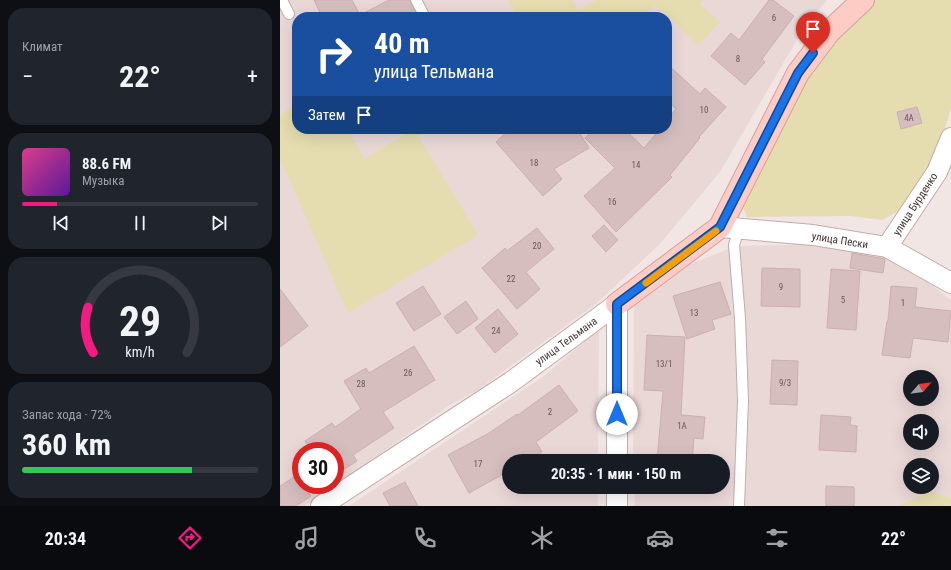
<!DOCTYPE html>
<html lang="ru">
<meta charset="utf-8">
<style>
body{margin:0;font-family:"Roboto Condensed",sans-serif;background:#20242c;color:#f1f3f6;height:100vh;display:flex;flex-direction:column;font-size:15px;white-space:nowrap}
*{box-sizing:border-box;margin:0}
p{font-size:13px;color:#9ea1a6}
.icon{flex:none;width:22px;height:22px;fill:none;stroke:currentColor;stroke-width:2;stroke-linecap:round;stroke-linejoin:round}
.map{position:relative;flex:1;overflow:hidden}
.details{display:flex;flex-direction:column;gap:8px;padding:8px;background:#0d0f14;width:280px}
.details>*{flex:none}
.hud{position:absolute;left:12px;top:12px;width:380px;height:122px;border-radius:16px;box-shadow:0 4px 16px #0002;background:#1a4fa0;color:#fff;overflow:hidden}
.needle{width:26px;rotate:62deg}
.fabs{position:absolute;left:623px;top:370px;display:grid;gap:8px}
.fabs a{display:grid;place-items:center;width:36px;height:36px;border-radius:50%;background:#171b24;box-shadow:0 4px 16px #0002;font-size:20px}
.speed{position:absolute;left:12px;top:442px;display:flex;gap:8px;font-size:20px;font-weight:700;text-align:center}
.speed>*{display:grid;place-content:center;width:52px;height:52px;border-radius:50%;background:#171b24;box-shadow:0 4px 16px #0002;line-height:1}
.speed .limit{border:6px solid #d22;background:#fff;color:#111}
.pin{position:absolute;display:grid;place-items:center;width:34px;height:34px;color:#fff;margin:-41px -17px;border-radius:50% 50% 50% 0;rotate:-45deg;box-shadow:0 0 4px #0007}
.pin .icon{rotate:45deg}
.me{position:absolute;width:44px;margin:-22px;rotate:0deg;stroke-linejoin:round;filter:drop-shadow(0 0 3px #0008)}
.turn{display:flex;align-items:center;gap:14px;height:84px;padding:0 16px;font-size:18px}
.turn .icon{width:52px;height:52px;stroke-width:2.5}
.turn b{display:block;font-size:28px;line-height:34px}
.then{display:flex;align-items:center;height:38px;padding:0 16px;background:#0003;gap:8px;font-size:15px}
.big{font-size:30px;font-weight:700;line-height:1.1}
.details .tile{flex:1;display:flex;flex-direction:column;justify-content:center;gap:6px;min-width:0;padding:0 14px;border-radius:16px;background:#20242c}
.details .dial{align-items:center;gap:0}
.dial svg{height:104px;overflow:visible;fill:none;stroke:#363941;stroke-width:7;stroke-linecap:round;text-anchor:middle}
.dial text{fill:#f1f3f6;stroke:none}
.song{display:flex;align-items:center;gap:12px}
.cover{width:48px;height:48px;border-radius:6px;background:linear-gradient(135deg,hsl(330 70% 55%),hsl(270 70% 35%))}
.played{height:4px;border-radius:2px;background:linear-gradient(90deg,#f31b82 15%,#363941 15%)}
.keys{display:flex;justify-content:space-around;direction:ltr}
.heat{display:flex;justify-content:space-between;align-items:center;font-size:22px;direction:ltr}
.charge{height:6px;border-radius:3px;background:linear-gradient(90deg,#34c759 72%,#363941 0)}
.trip{position:absolute;left:222px;top:454px;width:228px;height:40px;border-radius:20px;background:#171b24;box-shadow:0 4px 16px #0002;font-weight:700;line-height:40px;text-align:center}
.dock{display:flex;height:64px;justify-content:space-around;align-items:center;background:#090b0e;color:#9ea1a6}
.dock .icon{width:28px;height:28px}
.dock .on{color:#f31b82}
.dock b{font-size:18px;color:#f1f3f6}
main{display:flex;flex:1;min-height:0}
.map>svg:first-child{display:block}
</style>
<main>
<section class="details">
<div class="tile"><p>Климат</p>
<div class="heat"><a>−</a><b class="big">22°</b><a>+</a></div>
</div>
<div class="tile">
<div class="song"><i class="cover"></i><div><b>88.6 FM</b><p>Музыка</p></div></div>
<div class="played"></div>
<div class="keys"><svg class="icon" aria-label="previous" viewBox="0 0 24 24"><path d="M18 5L8 12l10 7zM5 5v14"/></svg><svg class="icon" aria-label="pause" viewBox="0 0 24 24"><path d="M8 5v14M16 5v14"/></svg><svg class="icon" aria-label="next" viewBox="0 0 24 24"><path d="M6 5l10 7-10 7zM19 5v14"/></svg></div>
</div>
<div class="tile dial"><svg viewBox="0 0 100 80">
<path d="M14 69A42 42 0 1 1 86 69"/>
<path d="M14 69A42 42 0 0 1 10 34" stroke="#f31b82"/>
<text x="50" y="56" font-size="32" font-weight="700">29</text>
<text x="50" y="72" font-size="11">km/h</text>
</svg></div>
<div class="tile"><p>Запас хода · 72%</p><b class="big">360 km</b><div class="charge"></div></div>
</section>
<div class="map">
<svg width="671" height="506" viewBox="0 0 671 506">
<rect width="100%" height="100%" fill="#f2e6e5"/>
<g fill="#ead8d7" fill-rule="evenodd">
<path d="M 0,0 L 547,0 L 525,26 L 440,172 L 379,245 L 317,303 L 198,390 L 170,405 L 55,485 L 55,451 L 21,451 L 21,485 L 54,485 L 25,506 L 0,506 ZM 17,17 L 387,17 L 387,129 L 17,129 Z"/>
<path d="M 549,244 L 611,253 L 671,300 L 671,506 L 355,506 L 354,487 L 443,487 L 443,461 L 353,461 L 354,305 L 388,273 L 456,246 ZM 630,377 L 652,377 L 652,399 L 630,399 ZM 630,421 L 652,421 L 652,443 L 630,443 ZM 630,465 L 652,465 L 652,487 L 630,487 Z"/>
<polygon points="319,329 318,461 229,461 229,487 318,487 318,506 69,506 264,376"/>
</g>
<g fill="#e5dcaf">
<polygon points="228,0 292,0 298,10 317,0 423,0 420,4 440,22 418,45 375,4 362,17 238,17"/>
<polygon points="593,0 671,0 671,108 658,152 621,210 602,220 571,216 467,217 463,207 466,196 524,76"/>
<polygon points="17,105 17,129 68,129 84,159 134,129 198,235 68,313 0,158 0,115"/>
<polygon points="651,492 671,498 671,506 620,506 623,503"/>
</g>
<g fill="#d6bebe" stroke="#ceaeaf">
<polygon points="34,0 72,0 80,15 109,0 130,0 138,17 42,17"/>
<polygon points="489,0 493,0 514,16 482,59 485,62 465,85 431,56 451,33 459,40"/>
<polygon points="387,64 420,94 425,88 446,107 419,137 420,138 390,175 392,177 336,232 304,196 335,168 305,138 314,129 344,129 364,148 380,129 387,129 387,120 396,109 387,100"/>
<polygon points="637,107 642,123 621,129 617,112"/>
<polygon points="230,129 297,129 309,148 274,169 282,179 263,196 216,142"/>
<polygon points="324,225 338,240 326,252 312,236"/>
<polygon points="257,228 274,249 246,272 260,289 237,309 202,268 225,248 227,251"/>
<polygon points="572,253 605,259 603,273 570,268"/>
<polygon points="482,268 520,269 520,307 481,306"/>
<polygon points="551,269 580,271 576,330 547,328"/>
<polygon points="440,282 451,314 432,320 435,329 407,339 393,296"/>
<polygon points="143,286 161,314 134,331 116,303"/>
<polygon points="611,286 637,288 635,307 671,311 668,342 633,338 630,358 602,355 607,321 608,321"/>
<polygon points="0,289 28,326 0,347"/>
<polygon points="186,301 198,319 177,334 164,317"/>
<polygon points="218,309 238,334 215,353 195,328"/>
<polygon points="367,335 405,337 401,415 425,417 423,439 414,438 412,461 377,461 383,391 364,390"/>
<polygon points="134,346 155,380 103,412 114,428 73,455 77,461 55,475 55,451 31,451 25,441 52,423 55,427 81,409 64,381 86,368 89,373"/>
<polygon points="492,360 518,361 517,405 490,404"/>
<polygon points="279,385 298,411 256,442 262,452 249,461 229,461 229,471 189,493 168,455 209,433 237,414 238,415"/>
<polygon points="541,415 571,417 570,425 577,426 576,452 539,450"/>
<polygon points="17,475 21,481 21,485 24,485 31,496 16,506 0,506 0,486"/>
<polygon points="125,482 138,506 110,506 103,493"/>
<polygon points="546,486 574,487 574,506 546,506"/>
</g>
<g fill="none" stroke-linecap="round" stroke-linejoin="round">
<defs>
<g id="lane">
<polyline points="2,0 9,14"/>
<polyline points="136,0 145,17"/>
<polyline points="459,229 454,245 460,318 463,401 459,506"/>
</g>
<g id="street">
<polyline points="440,227 533,235 607,247 671,283"/>
<polyline points="607,247 657,172 671,138"/>
<polyline points="337,304 337,461"/>
<polyline points="337,487 337,506"/>
<polyline points="41,506 231,382 337,304"/>
</g>
<polyline id="secondary" points="337,304 440,227 518,73 549,32 583,0"/>
</defs>
<use href="#lane" stroke="#c0acab" stroke-width="12"/>
<use href="#street" stroke="#c0acab" stroke-width="22"/>
<use href="#secondary" stroke="#d7a19a" stroke-width="24"/>
<use href="#lane" stroke="#fff" stroke-width="10"/>
<use href="#street" stroke="#fff" stroke-width="20"/>
<use href="#secondary" stroke="#fdccc4" stroke-width="22"/>
</g>
<g fill="none" stroke-linecap="round" stroke-linejoin="round">
<defs>
<polyline id="route" points="337,414 337,304 440,227 518,73 533,53"/>
</defs>
<use href="#route" stroke="#114b97" stroke-width="10"/>
<use href="#route" stroke="#1a73e8" stroke-width="7"/>
<polyline stroke="#f59e0b" stroke-width="7" points="366,283 436,231"/>
</g>
<g text-anchor="middle" stroke-width="3" stroke-linejoin="round" paint-order="stroke">
<g font-size="9" fill="#685757">
<text x="494" y="21">6</text>
<text x="458" y="62">8</text>
<text x="424" y="113">10</text>
<text x="629" y="121">4А</text>
<text x="254" y="166">18</text>
<text x="356" y="168">14</text>
<text x="332" y="205">16</text>
<text x="257" y="249">20</text>
<text x="231" y="282">22</text>
<text x="501" y="290">9</text>
<text x="563" y="303">5</text>
<text x="623" y="306">1</text>
<text x="414" y="316">13</text>
<text x="216" y="334">24</text>
<text x="384" y="367">13/1</text>
<text x="128" y="376">26</text>
<text x="505" y="386">9/3</text>
<text x="81" y="387">28</text>
<text x="270" y="415">2</text>
<text x="402" y="429">1А</text>
<text x="198" y="467">17</text>
</g>
<g font-size="11" fill="#443535" stroke="#fff">
<text transform="translate(635 204) rotate(-57)" y="4">улица Бурденко</text>
<text transform="translate(560 240) rotate(9)" y="4">улица Пески</text>
<text transform="translate(286 341) rotate(-36)" y="4">улица Тельмана</text>
</g>
</g>
</svg>
<div class="fabs">
<a><svg class="needle" viewBox="-14 -14 28 28"><path d="M0-13l5 13h-10z" fill="#e53935"/><path d="M0 13l5-13h-10z" fill="#9ea1a6"/></svg></a>
<a><svg class="icon" aria-label="sound" viewBox="0 0 24 24"><path d="M4 9h4l5-4v14l-5-4H4zM17 9q2 3 0 6"/></svg></a>
<a><svg class="icon" aria-label="layers" viewBox="0 0 24 24"><path d="M12 4l9 5-9 5-9-5zM3 14l9 5 9-5"/></svg></a>
</div>
<div class="speed"><div class="limit">30</div></div>
<div class="pin" style="left:533px;top:53px;background:#d93025"><svg class="icon" aria-label="arrive" viewBox="0 0 24 24"><path d="M6 21V4h12l-3 4 3 4H6"/></svg></div>
<svg class="me" style="left:337px;top:414px" viewBox="-20 -20 40 40"><circle r="19" fill="#fff"/><path d="M0-13L10 11 0 6-10 11z" fill="#1a73e8"/></svg>
<div class="trip">20:35 · 1 мин · 150 m</div>
<div class="hud">
<div class="turn"><svg class="icon" aria-label="right" viewBox="0 0 24 24"><path d="M7 20v-9h11M14 6l5 5-5 5"/></svg><div><b>40 m</b>улица Тельмана</div></div>
<div class="then">Затем<svg class="icon" aria-label="arrive" viewBox="0 0 24 24"><path d="M6 21V4h12l-3 4 3 4H6"/></svg></div>
</div>
</div>
</main>
<nav class="dock">
<b>20:34</b>
<svg class="icon on" aria-label="directions" viewBox="0 0 24 24"><path d="M12 3l9 9-9 9-9-9zM9 14v-3h6M13 9l2 2-2 2"/></svg>
<svg class="icon" aria-label="music" viewBox="0 0 24 24"><path d="M9 18V5l10-2v13"/><circle cx="6" cy="18" r="3"/><circle cx="16" cy="16" r="3"/></svg>
<svg class="icon" aria-label="phone" viewBox="0 0 24 24"><path d="M5 4h4l2 5-3 2q2 4 5 5l2-3 5 2v4C11 20 4 13 5 4z"/></svg>
<svg class="icon" aria-label="climate" viewBox="0 0 24 24"><path d="M12 3v18M4 7l16 10M4 17L20 7"/></svg>
<svg class="icon" aria-label="car" viewBox="0 0 24 24"><path d="M5 17H2v-5l4-1 3-4h7l3 4 3 1v5h-3M9 17h6M6 11h13"/><circle cx="7" cy="17" r="2"/><circle cx="17" cy="17" r="2"/></svg>
<svg class="icon" aria-label="filters" viewBox="0 0 24 24"><path d="M4 7h16M4 17h16"/><circle cx="9" cy="7" r="2"/><circle cx="15" cy="17" r="2"/></svg>
<b>22°</b>
</nav>
